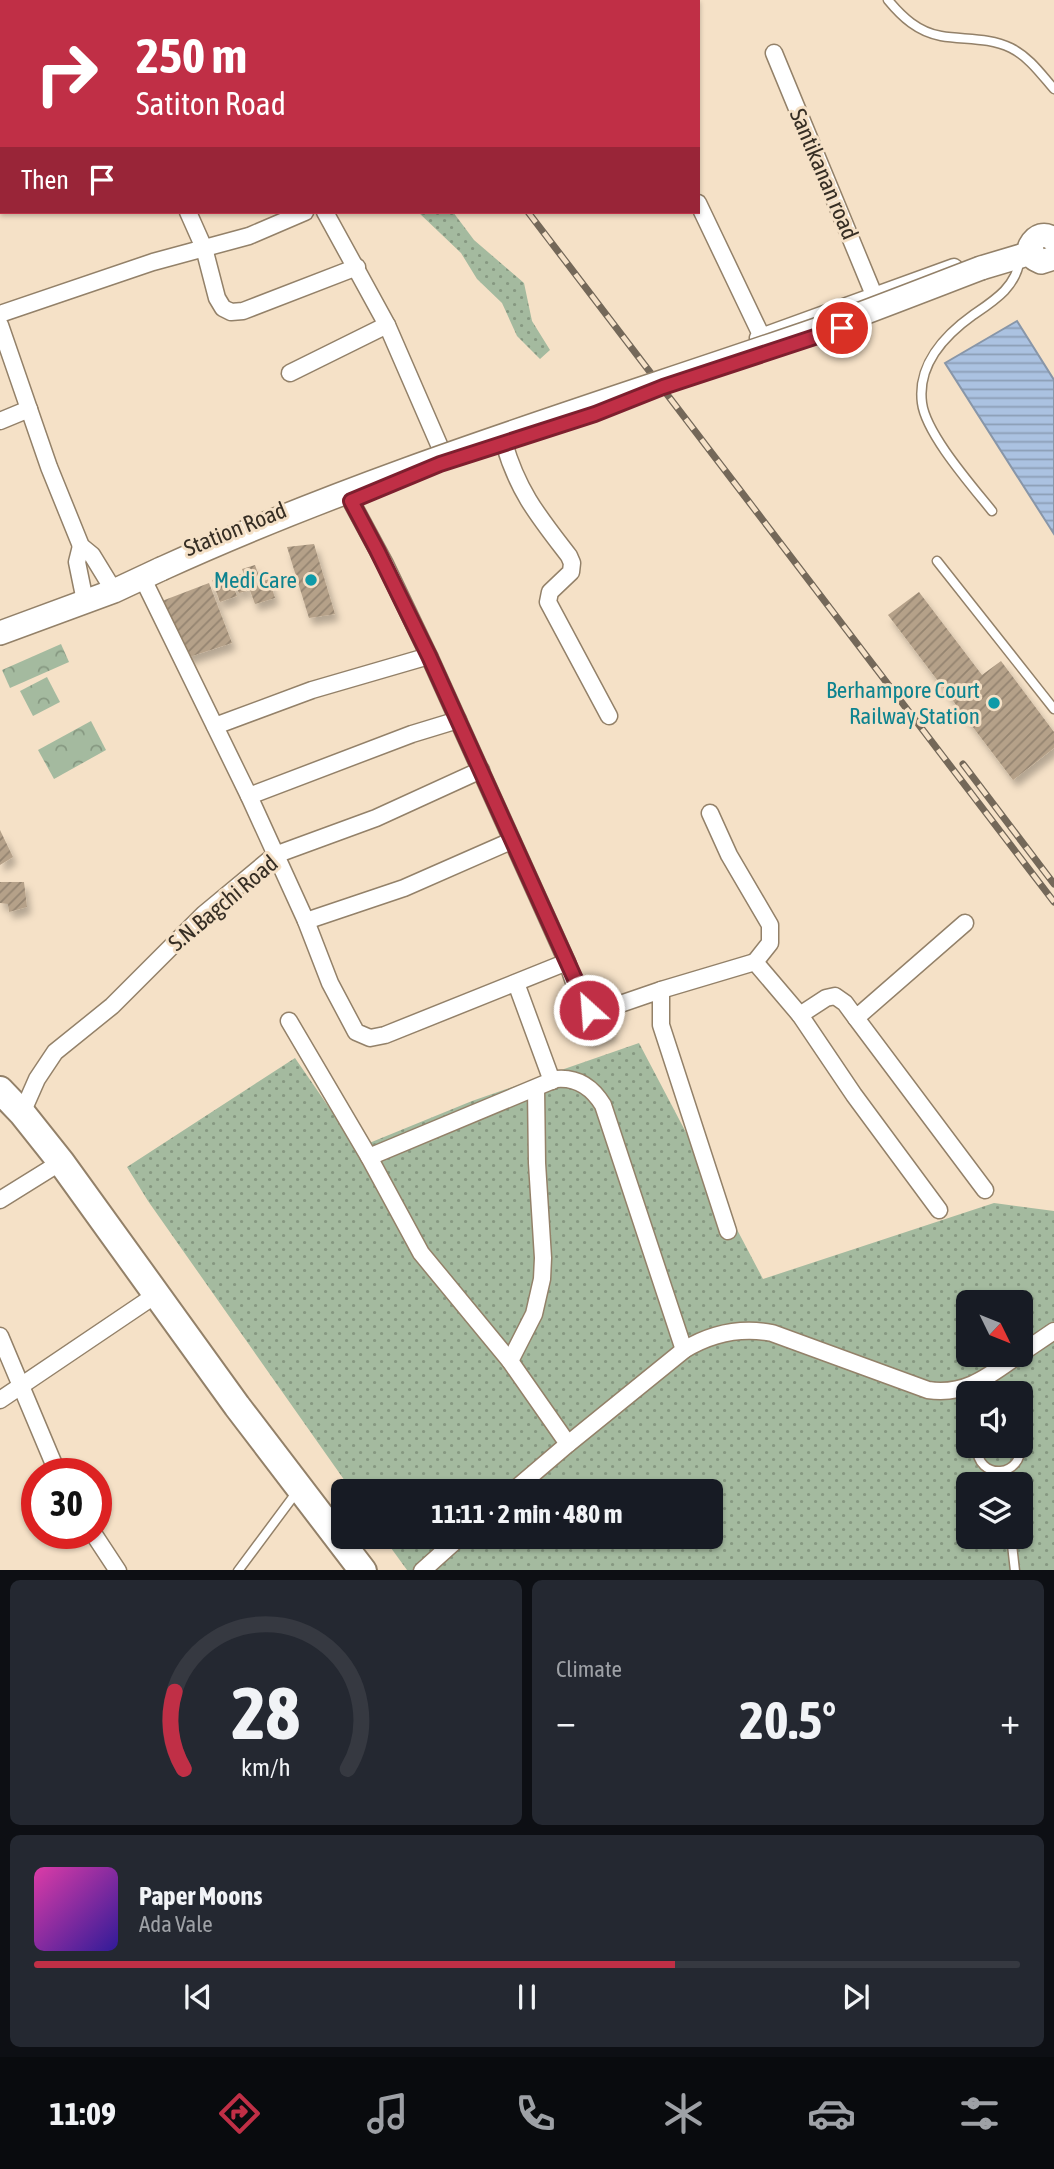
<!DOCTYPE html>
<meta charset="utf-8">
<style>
body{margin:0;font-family:"Asap Condensed",sans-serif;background:#242831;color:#f1f3f6;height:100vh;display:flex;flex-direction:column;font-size:26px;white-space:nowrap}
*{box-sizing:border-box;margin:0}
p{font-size:23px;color:#9ea1a6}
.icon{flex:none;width:38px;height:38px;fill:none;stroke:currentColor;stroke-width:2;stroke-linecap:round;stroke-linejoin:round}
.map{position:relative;height:1570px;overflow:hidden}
.side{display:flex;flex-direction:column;gap:10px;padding:10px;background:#0d0f14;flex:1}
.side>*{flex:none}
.hud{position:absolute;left:0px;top:0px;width:700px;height:214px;box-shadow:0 2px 5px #0004;background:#c02f46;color:#fff;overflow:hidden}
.needle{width:46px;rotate:133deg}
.tools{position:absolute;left:956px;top:1290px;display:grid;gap:14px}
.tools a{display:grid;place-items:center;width:77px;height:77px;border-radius:10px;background:#171b24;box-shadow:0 2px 5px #0004;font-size:35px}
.speed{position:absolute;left:21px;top:1458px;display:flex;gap:14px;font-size:35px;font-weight:700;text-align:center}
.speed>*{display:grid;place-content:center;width:91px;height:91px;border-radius:50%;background:#171b24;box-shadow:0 2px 5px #0004;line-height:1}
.speed .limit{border:10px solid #d22;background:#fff;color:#111}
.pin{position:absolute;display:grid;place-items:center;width:60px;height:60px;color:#fff;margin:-30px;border:4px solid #fff;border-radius:50%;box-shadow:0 2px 7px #0007}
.me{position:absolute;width:77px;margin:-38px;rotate:334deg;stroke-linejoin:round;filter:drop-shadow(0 0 5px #0008)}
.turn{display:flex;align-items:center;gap:24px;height:147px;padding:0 21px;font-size:32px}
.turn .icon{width:91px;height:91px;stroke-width:2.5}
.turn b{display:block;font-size:49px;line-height:60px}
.then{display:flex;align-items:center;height:66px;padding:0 21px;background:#0003;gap:14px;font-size:26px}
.big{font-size:52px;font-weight:700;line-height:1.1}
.side .tile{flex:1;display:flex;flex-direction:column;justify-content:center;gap:10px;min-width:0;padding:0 24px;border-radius:10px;background:#242831}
.side .dial{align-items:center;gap:0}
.dial svg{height:182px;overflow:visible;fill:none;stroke:#363941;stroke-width:7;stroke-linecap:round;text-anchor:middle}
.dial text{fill:#f1f3f6;stroke:none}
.song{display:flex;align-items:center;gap:21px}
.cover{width:84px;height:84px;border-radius:10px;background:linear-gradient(135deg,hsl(320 70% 55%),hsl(250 70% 35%))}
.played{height:7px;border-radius:4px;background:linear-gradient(90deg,#c02f46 65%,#363941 65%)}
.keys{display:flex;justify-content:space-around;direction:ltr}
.heat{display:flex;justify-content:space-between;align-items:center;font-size:38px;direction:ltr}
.side .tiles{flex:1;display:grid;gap:10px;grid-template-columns:1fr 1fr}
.tile:last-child{grid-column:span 2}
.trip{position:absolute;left:331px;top:1479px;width:392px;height:70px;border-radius:10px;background:#171b24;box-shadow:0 2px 5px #0004;font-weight:700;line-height:70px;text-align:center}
.menu{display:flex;height:112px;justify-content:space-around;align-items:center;background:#090b0e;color:#9ea1a6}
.menu .icon{width:49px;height:49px}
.menu .on{color:#c02f46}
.menu b{font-size:32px;color:#f1f3f6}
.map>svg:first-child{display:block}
</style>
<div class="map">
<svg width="1054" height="1571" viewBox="0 0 1054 1571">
<defs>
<pattern id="grass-dots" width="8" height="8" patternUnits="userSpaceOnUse" patternTransform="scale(1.75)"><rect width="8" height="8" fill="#a4ba9f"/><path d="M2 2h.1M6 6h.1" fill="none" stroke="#869881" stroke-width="1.8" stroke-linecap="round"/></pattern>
<pattern id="park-crowns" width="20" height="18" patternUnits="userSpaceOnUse" patternTransform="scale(1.75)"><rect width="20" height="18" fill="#a4ba9f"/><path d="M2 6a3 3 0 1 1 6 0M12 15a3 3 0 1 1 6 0" fill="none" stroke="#869881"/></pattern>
<pattern id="water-rules" width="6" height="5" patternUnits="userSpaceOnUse" patternTransform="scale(1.75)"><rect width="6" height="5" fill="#abc2e1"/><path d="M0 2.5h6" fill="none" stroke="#8c9eb6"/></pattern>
<pattern id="building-hatch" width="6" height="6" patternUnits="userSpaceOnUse" patternTransform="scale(1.75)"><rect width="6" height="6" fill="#b5a189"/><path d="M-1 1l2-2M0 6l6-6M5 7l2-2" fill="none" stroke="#948470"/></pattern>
<filter id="shadow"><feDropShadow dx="4" dy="7" stdDeviation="3.5" flood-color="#0004"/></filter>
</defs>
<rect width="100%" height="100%" fill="#f5e1c7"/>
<g fill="url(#grass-dots)" fill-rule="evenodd">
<polygon points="418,212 453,212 474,240 524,283 532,321 550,350 540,359 517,336 502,303 477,279 461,253"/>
<path d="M 639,1043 L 763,1279 L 994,1203 L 1054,1211 L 1054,1570 L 407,1570 L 383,1537 L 710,1536 L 710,1491 L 352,1491 L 148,1201 L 127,1167 L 295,1058 L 357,1148 L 472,1101 ZM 968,1302 L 1020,1302 L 1020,1354 L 968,1354 ZM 968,1393 L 1020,1393 L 1020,1446 L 968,1446 ZM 968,1484 L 1020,1484 L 1020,1536 L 968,1536 Z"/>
</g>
<g fill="url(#park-crowns)">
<polygon points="61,644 69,662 10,688 2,670"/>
<polygon points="47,677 60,702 33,716 20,691"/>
<polygon points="91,721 106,750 54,779 38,750"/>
</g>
<polygon fill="url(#water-rules)" stroke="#8896a8" stroke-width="2" points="1017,321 1054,380 1054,534 945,363"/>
<g fill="url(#building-hatch)" filter="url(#shadow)">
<polygon points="314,544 335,614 309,618 287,547"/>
<polygon points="255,565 261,582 269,579 275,598 255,604 242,569"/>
<polygon points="241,574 247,591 239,593 232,577"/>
<polygon points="229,576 237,596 220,602 212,580"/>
<polygon points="209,583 232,643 186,658 162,601"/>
<polygon points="919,592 982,675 1001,661 1054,732 1054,748 1013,780 888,615"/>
<polygon points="0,830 13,857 0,865"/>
<polygon points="0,882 24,882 27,907 9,912 8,904 0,903"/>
<polygon points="606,1014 614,1034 587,1044 579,1023"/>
</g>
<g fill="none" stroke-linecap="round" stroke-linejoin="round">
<defs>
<g id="lane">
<path d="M 888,0 C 902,17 918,32 941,36 C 965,40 988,37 1011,48 C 1029,57 1041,74 1054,89"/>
<path d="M 992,511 C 972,486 926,434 922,403 C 917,365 945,335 973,315 C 995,300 1016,287 1020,259"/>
<polyline points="937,561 1054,709"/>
<path d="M 977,1446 C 976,1482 1026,1478 1020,1442"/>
<polyline points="1004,1471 1006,1484"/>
<polyline points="1011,1536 1015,1571"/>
<polyline points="238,1571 296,1493"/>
</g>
<g id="street">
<polyline points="217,0 218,2"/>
<polyline points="534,0 535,2"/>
<polyline points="774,53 874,295"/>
<polyline points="0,128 2,127"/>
<polyline points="698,203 762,337"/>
<polyline points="188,212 204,248 217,298 223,308 231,312 243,311 357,267"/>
<polyline points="325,212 387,325 440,447"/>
<polyline points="0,314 153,262 249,236 305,212"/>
<polyline points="0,325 49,467 81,546 92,555 114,591"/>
<polyline points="758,338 954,267"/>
<polyline points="290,373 387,325"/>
<polyline points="0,421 29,409"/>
<path d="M 504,443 C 518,492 539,517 569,556 L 572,563 L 571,572 L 550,592 L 548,602 L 609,716"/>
<polyline points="81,546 77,562 85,601"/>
<polyline points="143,579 249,796 306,921 330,983 356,1032 370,1038 385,1035 567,962 429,656 385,564 351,501"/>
<polyline points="215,726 312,690 429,656"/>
<polyline points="249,796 412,734 458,720"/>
<polyline points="710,813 729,855 770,925 770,943 755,962"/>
<polyline points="306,921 404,888 511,841"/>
<path d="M 567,962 C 573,978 579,1005 594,1013 L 661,990 L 661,1025 L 728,1231"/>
<polyline points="516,983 552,1081"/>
<polyline points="661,990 755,962 800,1015 826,998 835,996 845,1003 856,1018 965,923"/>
<polyline points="800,1015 854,1095 939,1210"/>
<polyline points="856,1018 985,1190"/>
<polyline points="289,1021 369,1157 421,1253 510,1361 568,1444"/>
<polyline points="22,1113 37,1079 55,1052 112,1006 204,914 275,855 376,818 481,770"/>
<path d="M 369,1157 L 556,1079 C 577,1077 592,1087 603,1105 L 684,1350"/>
<polyline points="0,1200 61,1162"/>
<polyline points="0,1336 58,1474"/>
<polyline points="1020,1354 1054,1331"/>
<polyline points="510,1361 534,1314 542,1279 543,1258 537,1163 536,1088"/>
<polyline points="0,1400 157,1294"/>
<path d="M 513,1491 L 568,1444 L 684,1350 C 712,1333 740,1327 772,1333 L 928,1390 C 966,1396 990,1375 1020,1354"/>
<polyline points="93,1533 118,1571"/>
<polyline points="422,1571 461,1536"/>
</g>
<g id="secondary">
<path d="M 1054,240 C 1045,232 1036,235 1030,246 L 1035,259 L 1041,262 L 1054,258"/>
<polyline points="981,268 1031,253"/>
<polyline points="0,633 114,591 161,569"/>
</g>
<polyline id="primary" points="0,1090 22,1113 61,1162 237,1406 363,1571"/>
</defs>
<use href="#lane" stroke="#938169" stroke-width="11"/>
<use href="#street" stroke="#938169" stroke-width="19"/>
<use href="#secondary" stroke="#938169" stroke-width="26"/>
<use href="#primary" stroke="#938169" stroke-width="30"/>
<use href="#lane" stroke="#fff" stroke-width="8"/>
<use href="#street" stroke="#fff" stroke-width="16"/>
<use href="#secondary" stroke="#fff" stroke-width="23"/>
<use href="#primary" stroke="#fff" stroke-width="26"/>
<defs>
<g id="rail">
<polyline points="365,0 366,2"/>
<polyline points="378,0 379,2"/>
<polyline points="528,212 1054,902"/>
<polyline points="963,764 1054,884"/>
</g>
</defs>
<use href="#rail" stroke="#746859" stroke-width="7"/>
<use href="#rail" stroke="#f5e1c7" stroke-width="4.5" stroke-dasharray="13" stroke-linecap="butt"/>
<defs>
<path id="secondary-bridge" d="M 161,569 C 382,468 613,401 842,321 C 888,304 934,286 981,268"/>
</defs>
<use href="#secondary-bridge" stroke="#938169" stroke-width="26" stroke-linecap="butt"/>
<use href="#secondary-bridge" stroke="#fff" stroke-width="23"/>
</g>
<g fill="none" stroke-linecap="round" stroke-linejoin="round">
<defs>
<polyline id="route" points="589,1010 429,656 377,550 351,501 440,464 595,414 663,387 842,328"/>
</defs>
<use href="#route" stroke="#7d1f2e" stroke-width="18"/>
<use href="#route" stroke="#c02f46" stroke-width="12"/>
</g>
<g fill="#0f9aa8" stroke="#f5e1c7" stroke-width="2.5">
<circle cx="311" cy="580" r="7"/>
<circle cx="994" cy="703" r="7"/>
</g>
<g text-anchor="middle" stroke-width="6" stroke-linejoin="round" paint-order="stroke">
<g font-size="23" fill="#362e24" stroke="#f5e1c7">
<text transform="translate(824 174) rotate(67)" y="8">Santikanan road</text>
<text transform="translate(235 529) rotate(-22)" y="8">Station Road</text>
<text transform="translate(223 903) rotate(-40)" y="8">S.N.Bagchi Road</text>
</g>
<g font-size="23" fill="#0d838f" stroke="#f5e1c7" text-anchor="end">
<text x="297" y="588">Medi Care</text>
<text x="980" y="698">Berhampore Court<tspan x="980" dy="26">Railway Station</tspan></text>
</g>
</g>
</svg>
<div class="tools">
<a><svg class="needle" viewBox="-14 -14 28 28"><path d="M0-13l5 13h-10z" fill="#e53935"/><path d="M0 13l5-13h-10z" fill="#9ea1a6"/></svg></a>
<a><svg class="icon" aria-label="sound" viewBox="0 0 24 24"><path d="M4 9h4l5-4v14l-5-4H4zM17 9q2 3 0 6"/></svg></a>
<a><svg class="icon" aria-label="layers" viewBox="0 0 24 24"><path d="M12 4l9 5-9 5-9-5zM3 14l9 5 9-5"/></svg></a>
</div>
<div class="speed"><div class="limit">30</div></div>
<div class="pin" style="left:842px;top:328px;background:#d93025"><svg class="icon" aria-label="arrive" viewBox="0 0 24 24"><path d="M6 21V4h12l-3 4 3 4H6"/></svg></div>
<svg class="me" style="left:589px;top:1010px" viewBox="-20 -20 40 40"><circle r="17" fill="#c02f46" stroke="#fff" stroke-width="3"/><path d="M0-11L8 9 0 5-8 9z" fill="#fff"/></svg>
<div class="trip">11:11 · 2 min · 480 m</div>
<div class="hud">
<div class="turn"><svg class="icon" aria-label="right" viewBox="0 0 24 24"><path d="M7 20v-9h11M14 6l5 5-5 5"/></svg><div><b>250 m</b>Satiton Road</div></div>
<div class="then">Then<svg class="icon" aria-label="arrive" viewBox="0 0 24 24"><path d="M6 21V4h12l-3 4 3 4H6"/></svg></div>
</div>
</div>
<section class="side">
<div class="tiles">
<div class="tile dial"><svg viewBox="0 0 100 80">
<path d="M14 69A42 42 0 1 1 86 69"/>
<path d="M14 69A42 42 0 0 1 10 35" stroke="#c02f46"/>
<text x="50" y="56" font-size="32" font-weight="700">28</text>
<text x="50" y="72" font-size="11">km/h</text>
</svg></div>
<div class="tile"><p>Climate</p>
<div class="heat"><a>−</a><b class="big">20.5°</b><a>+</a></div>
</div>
<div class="tile">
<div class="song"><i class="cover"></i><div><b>Paper Moons</b><p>Ada Vale</p></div></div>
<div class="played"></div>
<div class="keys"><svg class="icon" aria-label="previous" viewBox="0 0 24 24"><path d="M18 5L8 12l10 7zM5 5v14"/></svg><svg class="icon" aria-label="pause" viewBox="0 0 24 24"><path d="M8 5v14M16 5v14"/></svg><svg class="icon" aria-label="next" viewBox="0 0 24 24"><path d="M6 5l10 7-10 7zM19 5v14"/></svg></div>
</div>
</div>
</section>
<nav class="menu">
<b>11:09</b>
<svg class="icon on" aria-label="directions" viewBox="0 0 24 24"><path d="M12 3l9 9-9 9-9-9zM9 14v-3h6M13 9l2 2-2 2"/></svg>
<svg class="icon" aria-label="music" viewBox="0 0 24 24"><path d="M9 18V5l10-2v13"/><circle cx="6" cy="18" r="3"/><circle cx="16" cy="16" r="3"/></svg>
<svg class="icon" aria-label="phone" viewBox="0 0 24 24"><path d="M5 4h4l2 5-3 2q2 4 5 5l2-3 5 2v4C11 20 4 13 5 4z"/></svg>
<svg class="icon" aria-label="climate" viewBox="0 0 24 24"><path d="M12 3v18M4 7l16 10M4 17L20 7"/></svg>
<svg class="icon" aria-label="car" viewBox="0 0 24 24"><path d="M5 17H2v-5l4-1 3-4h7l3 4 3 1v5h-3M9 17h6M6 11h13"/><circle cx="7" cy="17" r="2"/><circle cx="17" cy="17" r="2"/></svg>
<svg class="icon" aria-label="filters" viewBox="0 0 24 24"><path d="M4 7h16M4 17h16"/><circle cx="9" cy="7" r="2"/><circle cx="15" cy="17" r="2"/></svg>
</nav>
